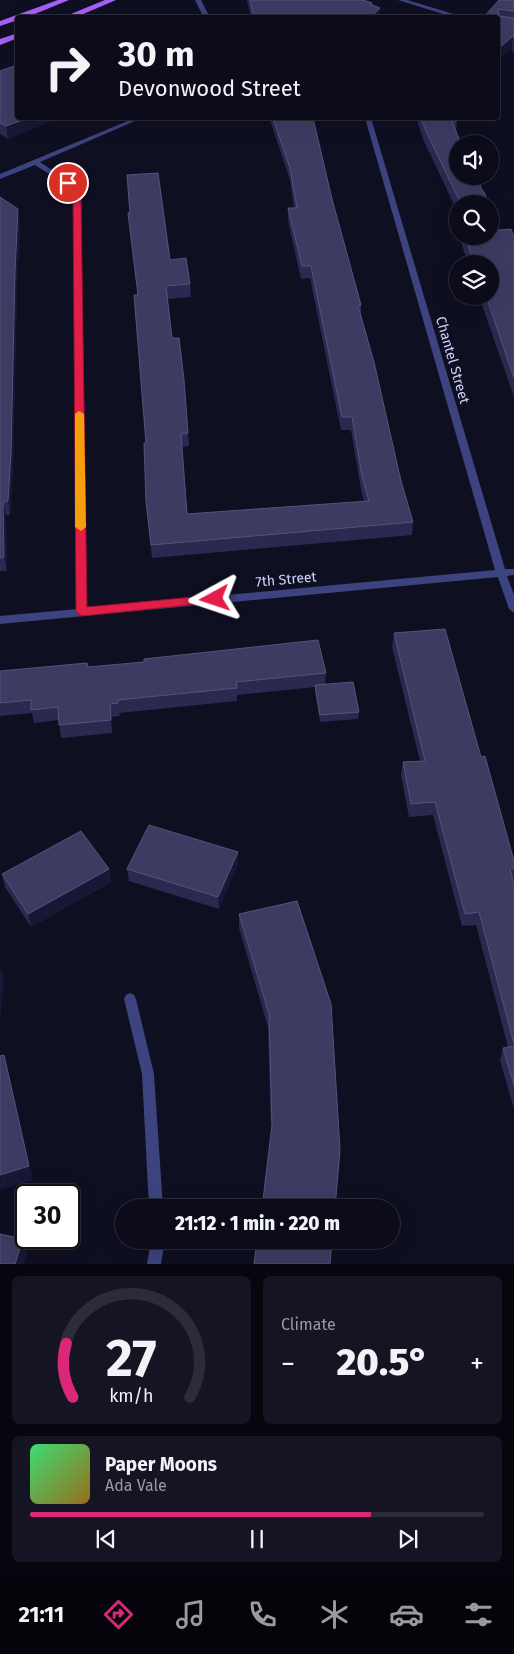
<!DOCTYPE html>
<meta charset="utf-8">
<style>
body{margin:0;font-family:"Fira Sans",sans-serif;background:#141423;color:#f1f3f6;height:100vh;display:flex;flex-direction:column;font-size:19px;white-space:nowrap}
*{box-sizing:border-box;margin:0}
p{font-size:16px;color:#9a9ba2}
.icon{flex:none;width:28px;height:28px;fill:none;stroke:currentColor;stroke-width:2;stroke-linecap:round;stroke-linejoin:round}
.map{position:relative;height:1264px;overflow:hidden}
.side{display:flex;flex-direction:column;gap:12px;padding:12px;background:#06060e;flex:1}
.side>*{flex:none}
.guide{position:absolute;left:15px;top:15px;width:485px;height:105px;border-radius:5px;box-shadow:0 5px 20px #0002,0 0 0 1px #2b2b39;background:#0b0b1a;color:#f1f3f6;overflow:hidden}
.tools{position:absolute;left:449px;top:135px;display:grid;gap:10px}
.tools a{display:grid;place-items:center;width:50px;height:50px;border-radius:50%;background:#0b0b1a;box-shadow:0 5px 20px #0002,0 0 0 1px #2b2b39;font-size:25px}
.speed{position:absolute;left:15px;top:1184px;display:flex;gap:10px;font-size:25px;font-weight:700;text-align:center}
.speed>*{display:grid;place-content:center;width:65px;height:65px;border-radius:50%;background:#0b0b1a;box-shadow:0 5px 20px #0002,0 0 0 1px #2b2b39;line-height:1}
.speed .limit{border:2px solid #111;border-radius:8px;background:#fff;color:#111}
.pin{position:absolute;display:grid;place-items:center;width:42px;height:42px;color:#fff;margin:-21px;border:2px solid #fff;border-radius:50%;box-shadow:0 1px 5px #0007}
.me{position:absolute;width:55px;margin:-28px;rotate:265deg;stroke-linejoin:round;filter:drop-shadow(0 0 4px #0008)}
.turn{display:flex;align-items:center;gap:18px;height:105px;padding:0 20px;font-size:22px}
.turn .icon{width:65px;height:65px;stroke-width:2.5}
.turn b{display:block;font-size:35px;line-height:42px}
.big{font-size:38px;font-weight:800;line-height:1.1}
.side .widget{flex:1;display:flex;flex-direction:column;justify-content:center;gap:8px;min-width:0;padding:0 18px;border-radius:8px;background:#141423}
.side .dial{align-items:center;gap:0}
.dial svg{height:130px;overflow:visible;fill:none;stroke:#2b2b39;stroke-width:7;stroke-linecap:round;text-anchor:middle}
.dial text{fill:#f1f3f6;stroke:none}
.song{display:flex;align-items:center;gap:15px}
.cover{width:60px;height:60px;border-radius:8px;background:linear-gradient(135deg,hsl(140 70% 55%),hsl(40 70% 35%))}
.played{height:5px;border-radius:2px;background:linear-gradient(90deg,#db2777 75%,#2b2b39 75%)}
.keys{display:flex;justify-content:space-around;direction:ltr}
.heat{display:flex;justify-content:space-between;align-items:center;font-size:28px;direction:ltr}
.side .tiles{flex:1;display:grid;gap:12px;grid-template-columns:1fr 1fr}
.widget:last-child{grid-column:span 2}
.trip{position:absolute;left:115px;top:1199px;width:285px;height:50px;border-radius:25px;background:#0b0b1a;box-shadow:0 5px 20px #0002,0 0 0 1px #2b2b39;font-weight:800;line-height:50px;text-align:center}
.dock{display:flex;height:80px;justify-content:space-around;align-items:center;background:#04040a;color:#9a9ba2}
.dock .icon{width:35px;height:35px}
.dock .active{color:#db2777}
.dock b{font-size:22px;color:#f1f3f6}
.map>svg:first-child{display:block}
</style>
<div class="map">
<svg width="514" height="1264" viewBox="0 0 514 1264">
<rect width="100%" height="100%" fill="#0f0f22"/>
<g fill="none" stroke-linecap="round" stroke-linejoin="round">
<polygon fill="#3c437e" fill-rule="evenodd" points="195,0 201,0 210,18 204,18"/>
<g fill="#3c437e" fill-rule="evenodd">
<polygon points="398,0 407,0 467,18 456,18"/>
<polygon points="135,118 142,118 40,162 70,182 81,198 87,608 495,570 365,118 371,118 505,569 514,569 514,575 507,576 514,595 514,613 509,609 498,577 0,624 0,616 77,609 73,198 65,184 35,165 0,179 0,174"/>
<polygon points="130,993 134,995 136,999 154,1074 163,1208 149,1208 142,1074 124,999 126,995"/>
<polygon points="151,1240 165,1240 161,1264 147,1264"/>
</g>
<g fill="#a75ef7" fill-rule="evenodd">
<polygon points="58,0 69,0 25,18 18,18 18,20 0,26 0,21"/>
<polygon points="105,0 116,0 74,18 61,18"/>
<polygon points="18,33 18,38 0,45 0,39"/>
</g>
</g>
<g fill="#2b294f">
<polygon points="247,0 363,0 372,5 380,8 379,18 251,18"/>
<polygon points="499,0 514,0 514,54 498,18"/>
<polygon points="0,71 18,118 59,118 8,139 0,134"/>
<polygon points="270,118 313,118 332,199 361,305 361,314 401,481 413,522 412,535 152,558 146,502 146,443 138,295 128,213 170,260 190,284 191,297 167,299 172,338 188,433 189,446 182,447 187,514 364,501 361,489 351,430 341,430 310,278 301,279 288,221 288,208 294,208 290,180 270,120"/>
<polygon points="416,118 455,118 457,121 456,131 483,192 489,204 458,204 458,233 454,224 456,211 457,211 424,141"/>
<polygon points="0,198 20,222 17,284 13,467 10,515 6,515 7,571 0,571"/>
<polygon points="498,230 514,237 514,397 479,296 490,296 490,264 468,264 459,236 490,236"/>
<polygon points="394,633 481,757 514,861 514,877 513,881 514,885 514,1109 500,1060 503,1048 508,1047 476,925 462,926 433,815 409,817 401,775 403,762 420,761 392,647"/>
<polygon points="88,667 326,673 325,684 359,712 358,719 320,722 315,692 315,687 237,695 237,701 119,713 120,716 111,717 112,733 61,738 59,720 34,723 32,713 0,716 0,671"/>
<polygon points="238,864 219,909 129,881 127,869"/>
<polygon points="109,869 111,882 31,927 5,887 2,874"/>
<polygon points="297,901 271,1129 268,1027 239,928 239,914"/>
</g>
<g fill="#181735">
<polygon points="380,8 379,18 369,18"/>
<polygon points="513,36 512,48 498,59 498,49"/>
<polygon points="28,118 59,118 8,139 6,126"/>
<polygon points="18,209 20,222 17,284 13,467 10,515 8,501 15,271"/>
<polygon points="3,502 6,515 7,571 4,557"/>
<polygon points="238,852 238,864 219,909 218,897"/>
<polygon points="109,869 111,882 31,927 28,914"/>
<polygon points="0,966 4,981 0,1021"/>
<polygon points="4,1055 8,1071 33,1180 0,1190"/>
<polygon points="23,1239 27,1253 24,1264 15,1264"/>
</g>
<g fill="#3d3b62" stroke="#54537a">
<polygon points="250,0 363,0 372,3 370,4 380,8 369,18 254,18"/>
<polygon points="499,0 514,0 514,11 498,9 499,16 514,18 514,38 513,36 498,49 498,18 483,18"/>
<polygon points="194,15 194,18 171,18 171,16"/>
<polygon points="14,66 18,68 18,118 28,118 6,126 0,123 0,71"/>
<polygon points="273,118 313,118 332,199 361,305 358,306 374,362 401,481 413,522 151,545 146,502 144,443 146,443 134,295 138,295 128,213 130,213 127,175 158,173 170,260 186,258 190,284 166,286 172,338 179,338 184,380 188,433 181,434 187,514 369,501 362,476 352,417 342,417 311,266 302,266 288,208 297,208 290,168"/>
<polygon points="421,118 455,118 457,121 452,121 461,144 458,144 458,176 476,176 483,192 484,192 489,204 461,204 425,129"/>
<polygon points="0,197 18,209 15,271 11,454 8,501 3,502 4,557 0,558"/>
<polygon points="490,208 498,230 511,229 514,237 514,378 486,296 490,296 490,264 474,264 465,236 490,236"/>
<polygon points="445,629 481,757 485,756 514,861 514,868 510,869 514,885 514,1044 479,912 465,914 435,802 411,804 403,762 425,761 394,633"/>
<polygon points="318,640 326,673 236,682 237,688 118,700 118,703 110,704 111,720 59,725 58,707 31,710 31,700 0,703 0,671 87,663 88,667 144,662 144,659"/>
<polygon points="353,682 359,712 320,715 315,685"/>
<polygon points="149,825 238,852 218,897 127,869"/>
<polygon points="81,831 109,869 28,914 2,874"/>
<polygon points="297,901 331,1004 340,1150 335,1208 262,1208 272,1125 269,1014 239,914"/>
<polygon points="514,1046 514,1085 503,1048"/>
<polygon points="4,1055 29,1166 0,1175 0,1056"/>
<polygon points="0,1234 23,1239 15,1264 0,1264"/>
<polygon points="257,1240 332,1240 330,1264 254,1264"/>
</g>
<polygon fill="#e11d48" stroke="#92132f" points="66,181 71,181 81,198 87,607 215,595 219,597 221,599 219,602 82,616 76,612 73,198 65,183"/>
<polygon fill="#f59e0b" points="79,411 84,414 86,527 81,531 75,527 75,414"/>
<g text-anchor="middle" stroke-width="5" stroke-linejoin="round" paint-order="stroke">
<g font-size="14" fill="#d2d3fd" stroke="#0f0f22">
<text transform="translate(453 360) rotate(74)" y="5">Chantel Street</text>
<text transform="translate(286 579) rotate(-5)" y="5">7th Street</text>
</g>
</g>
</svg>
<div class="tools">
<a><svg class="icon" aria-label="sound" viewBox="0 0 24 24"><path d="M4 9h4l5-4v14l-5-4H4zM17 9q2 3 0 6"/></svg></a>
<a><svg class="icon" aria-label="search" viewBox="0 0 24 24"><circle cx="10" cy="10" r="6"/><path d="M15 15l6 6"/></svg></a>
<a><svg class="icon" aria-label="layers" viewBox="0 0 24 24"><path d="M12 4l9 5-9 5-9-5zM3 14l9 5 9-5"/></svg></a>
</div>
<div class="speed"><div class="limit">30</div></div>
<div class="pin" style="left:68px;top:183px;background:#d93025"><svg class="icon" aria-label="arrive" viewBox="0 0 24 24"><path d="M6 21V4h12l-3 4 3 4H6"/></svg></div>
<svg class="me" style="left:215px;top:599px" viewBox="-20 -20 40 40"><path d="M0-17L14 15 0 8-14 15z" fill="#e11d48" stroke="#fff" stroke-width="4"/></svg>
<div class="trip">21:12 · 1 min · 220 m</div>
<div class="guide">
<div class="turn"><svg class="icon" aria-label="right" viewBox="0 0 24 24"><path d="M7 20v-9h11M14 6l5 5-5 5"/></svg><div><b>30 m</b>Devonwood Street</div></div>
</div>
</div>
<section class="side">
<div class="tiles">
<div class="widget dial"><svg viewBox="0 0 100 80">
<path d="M14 69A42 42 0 1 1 86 69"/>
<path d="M14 69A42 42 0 0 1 10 36" stroke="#db2777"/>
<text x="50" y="56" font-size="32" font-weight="700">27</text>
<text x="50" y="72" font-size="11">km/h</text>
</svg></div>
<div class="widget"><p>Climate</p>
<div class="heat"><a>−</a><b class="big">20.5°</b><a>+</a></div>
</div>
<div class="widget">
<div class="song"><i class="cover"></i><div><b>Paper Moons</b><p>Ada Vale</p></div></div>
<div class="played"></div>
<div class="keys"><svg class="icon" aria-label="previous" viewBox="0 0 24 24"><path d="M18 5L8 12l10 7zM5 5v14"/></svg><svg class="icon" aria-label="pause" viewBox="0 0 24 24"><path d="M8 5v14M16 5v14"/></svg><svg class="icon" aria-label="next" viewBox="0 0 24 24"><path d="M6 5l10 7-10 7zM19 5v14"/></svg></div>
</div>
</div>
</section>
<nav class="dock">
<b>21:11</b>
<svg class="icon active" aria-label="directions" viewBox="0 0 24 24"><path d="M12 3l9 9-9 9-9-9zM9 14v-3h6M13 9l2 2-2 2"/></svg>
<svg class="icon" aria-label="music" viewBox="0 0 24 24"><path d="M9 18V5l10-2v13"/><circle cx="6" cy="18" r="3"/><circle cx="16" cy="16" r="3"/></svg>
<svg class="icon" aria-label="phone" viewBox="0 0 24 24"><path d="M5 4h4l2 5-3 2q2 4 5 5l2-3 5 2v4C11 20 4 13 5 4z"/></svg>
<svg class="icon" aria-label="climate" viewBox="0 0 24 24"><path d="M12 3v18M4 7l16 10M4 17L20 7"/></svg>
<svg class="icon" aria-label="car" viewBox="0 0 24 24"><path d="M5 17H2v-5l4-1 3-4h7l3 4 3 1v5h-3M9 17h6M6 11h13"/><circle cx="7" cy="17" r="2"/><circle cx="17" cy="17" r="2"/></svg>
<svg class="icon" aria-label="filters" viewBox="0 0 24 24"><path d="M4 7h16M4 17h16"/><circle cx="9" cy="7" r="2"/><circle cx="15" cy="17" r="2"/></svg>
</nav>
